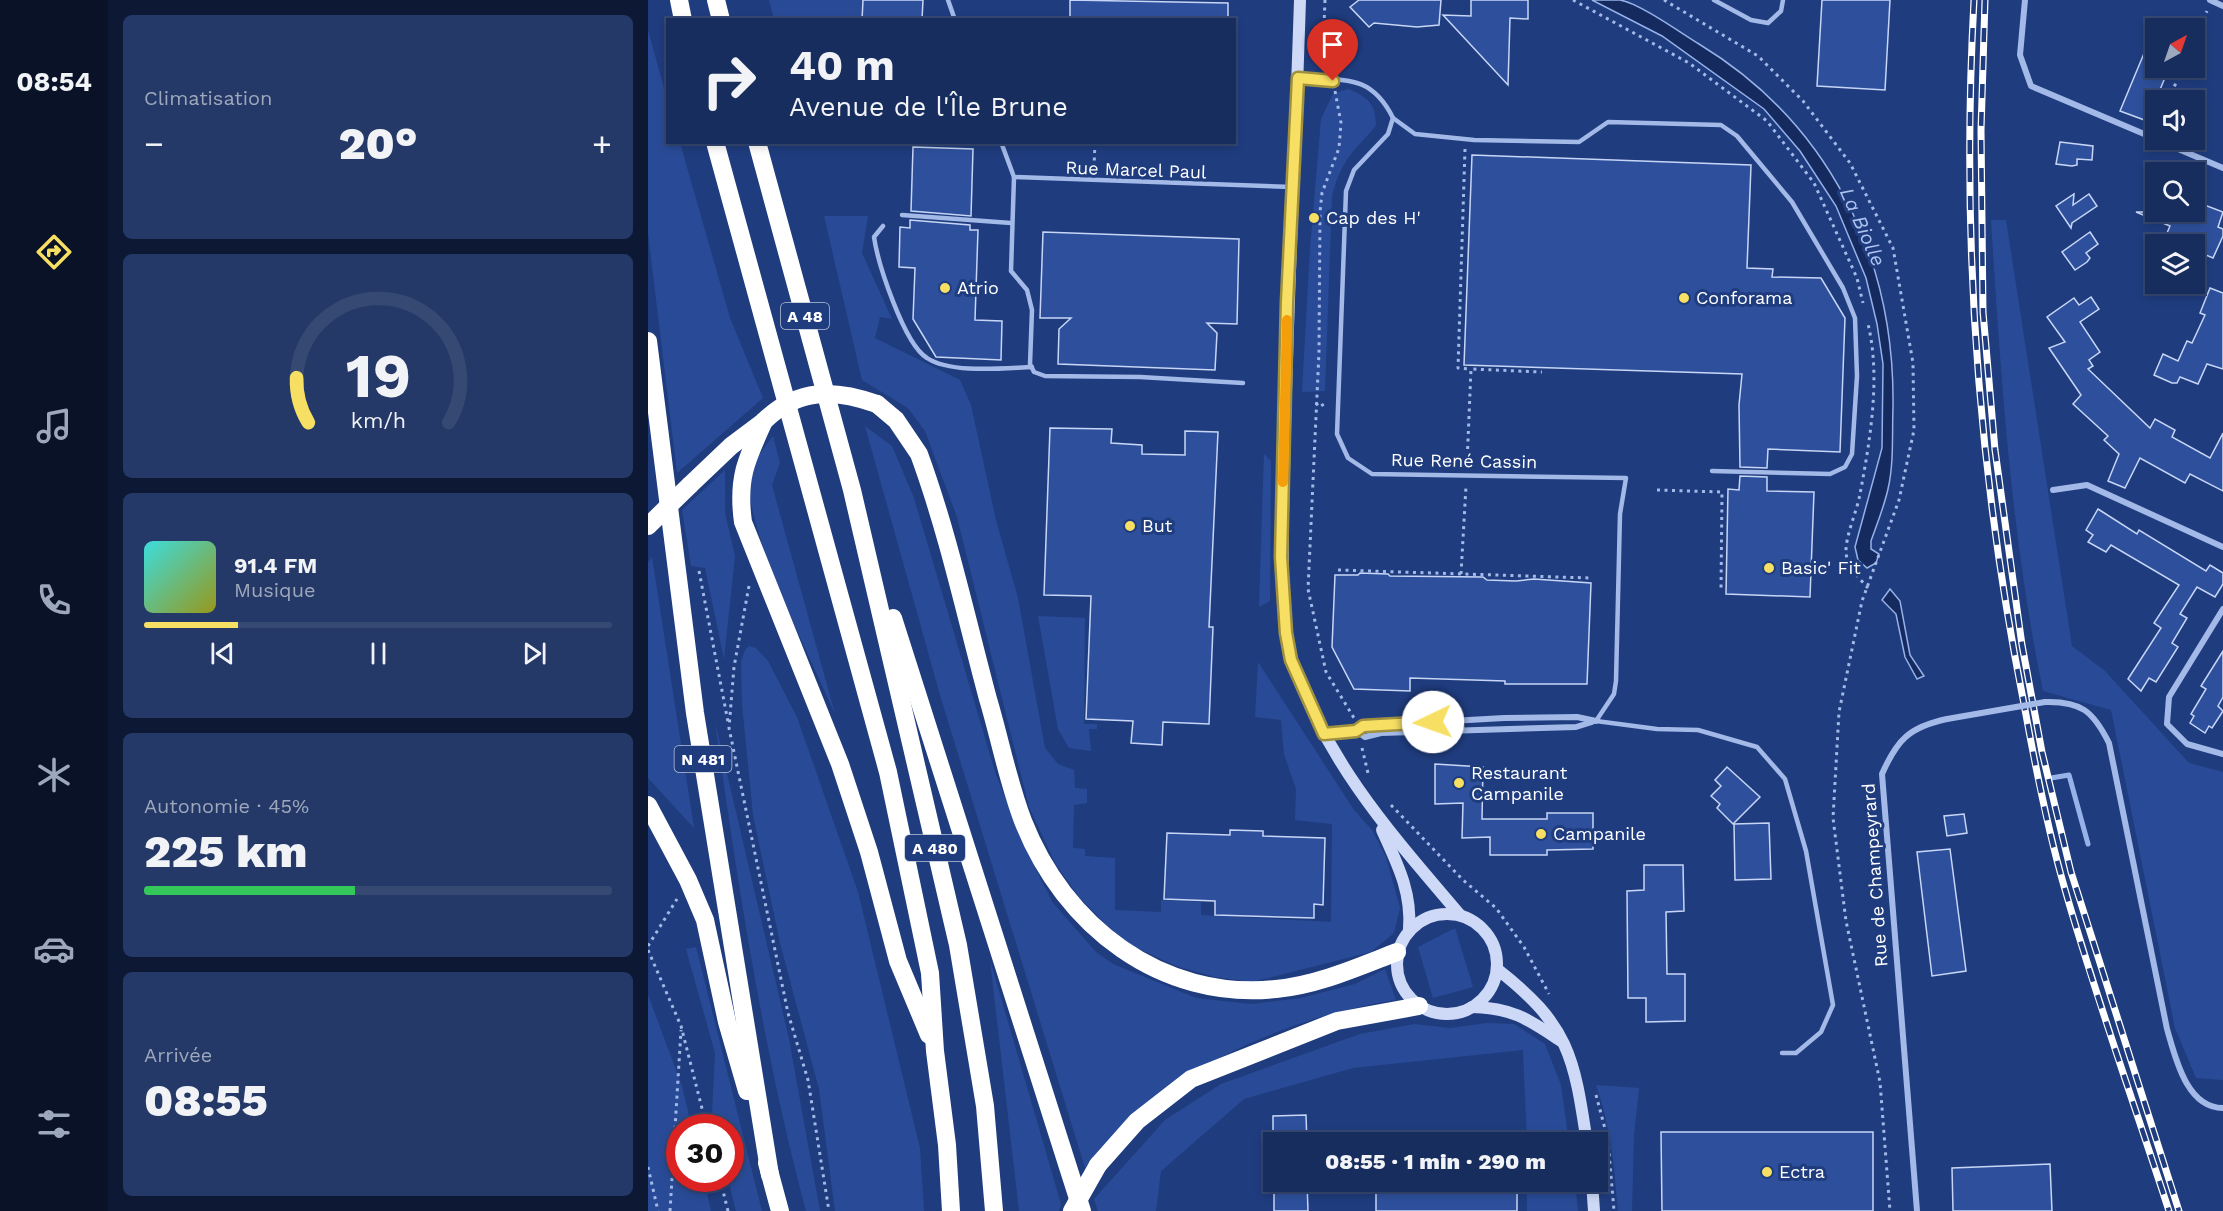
<!DOCTYPE html>
<html lang="fr">
<meta charset="utf-8">
<style>
body{margin:0;font-family:"Work Sans",sans-serif;background:#243967;color:#f1f3f6;height:100vh;display:flex;flex-direction:column;font-size:22px;white-space:nowrap}
*{box-sizing:border-box;margin:0}
p{font-size:20px;color:#9ea8bc}
.icon{flex:none;width:33px;height:33px;fill:none;stroke:currentColor;stroke-width:2;stroke-linecap:round;stroke-linejoin:round}
.map{position:relative;flex:1;overflow:hidden}
.side{display:flex;flex-direction:column;gap:15px;padding:15px;background:#0d1934;width:540px}
.side>*{flex:none}
.hud{position:absolute;left:18px;top:18px;width:570px;height:126px;border-radius:0px;box-shadow:0 3px 9px #0003,0 0 0 2px #364973;background:#172d5e;color:#f1f3f6;overflow:hidden}
.needle{width:39px;rotate:40deg}
.tools{position:absolute;left:1497px;top:18px;display:grid;gap:12px}
.tools a{display:grid;place-items:center;width:60px;height:60px;border-radius:0px;background:#172d5e;box-shadow:0 3px 9px #0003,0 0 0 2px #364973;font-size:30px}
.speed{position:absolute;left:18px;top:1114px;display:flex;gap:12px;font-size:30px;font-weight:700;text-align:center}
.speed>*{display:grid;place-content:center;width:78px;height:78px;border-radius:50%;background:#172d5e;box-shadow:0 3px 9px #0003,0 0 0 2px #364973;line-height:1}
.speed .limit{border:9px solid #d22;background:#fff;color:#111}
.pin{position:absolute;display:grid;place-items:center;width:51px;height:51px;color:#fff;margin:-62px -26px;border-radius:50% 50% 50% 0;rotate:-45deg;box-shadow:0 0 6px #0007}
.pin .icon{rotate:45deg}
.me{position:absolute;width:66px;margin:-33px;rotate:267deg;stroke-linejoin:round;filter:drop-shadow(0 0 4px #0008)}
.turn{display:flex;align-items:center;gap:21px;height:126px;padding:0 24px;font-size:27px}
.turn .icon{width:78px;height:78px;stroke-width:2.5}
.turn b{display:block;font-size:42px;line-height:51px}
.big{font-size:45px;font-weight:800;line-height:1.1}
.side .card{flex:1;display:flex;flex-direction:column;justify-content:center;gap:9px;min-width:0;padding:0 21px;border-radius:9px;background:#243967}
.side .dial{align-items:center;gap:0}
.dial svg{height:156px;overflow:visible;fill:none;stroke:#364973;stroke-width:7;stroke-linecap:round;text-anchor:middle}
.dial text{fill:#f1f3f6;stroke:none}
.song{display:flex;align-items:center;gap:18px}
.cover{width:72px;height:72px;border-radius:9px;background:linear-gradient(135deg,hsl(180 70% 55%),hsl(60 70% 35%))}
.played{height:6px;border-radius:3px;background:linear-gradient(90deg,#f6df63 20%,#364973 20%)}
.keys{display:flex;justify-content:space-around;direction:ltr}
.heat{display:flex;justify-content:space-between;align-items:center;font-size:33px;direction:ltr}
.charge{height:9px;border-radius:4px;background:linear-gradient(90deg,#34c759 45%,#364973 0)}
.trip{position:absolute;left:615px;top:1132px;width:345px;height:60px;border-radius:0px;background:#172d5e;box-shadow:0 3px 9px #0003,0 0 0 2px #364973;font-weight:800;line-height:60px;text-align:center}
main{display:flex;flex:1;min-height:0}
.dock{display:flex;flex-direction:column;width:108px;justify-content:space-around;align-items:center;background:#091226;color:#9ea8bc}
.dock .icon{width:42px;height:42px}
.dock .selected{color:#f6df63}
.dock b{font-size:27px;color:#f1f3f6}
.map>svg:first-child{display:block}
</style>
<main>
<nav class="dock">
<b>08:54</b>
<svg class="icon selected" aria-label="directions" viewBox="0 0 24 24"><path d="M12 3l9 9-9 9-9-9zM9 14v-3h6M13 9l2 2-2 2"/></svg>
<svg class="icon" aria-label="music" viewBox="0 0 24 24"><path d="M9 18V5l10-2v13"/><circle cx="6" cy="18" r="3"/><circle cx="16" cy="16" r="3"/></svg>
<svg class="icon" aria-label="phone" viewBox="0 0 24 24"><path d="M5 4h4l2 5-3 2q2 4 5 5l2-3 5 2v4C11 20 4 13 5 4z"/></svg>
<svg class="icon" aria-label="climate" viewBox="0 0 24 24"><path d="M12 3v18M4 7l16 10M4 17L20 7"/></svg>
<svg class="icon" aria-label="car" viewBox="0 0 24 24"><path d="M5 17H2v-5l4-1 3-4h7l3 4 3 1v5h-3M9 17h6M6 11h13"/><circle cx="7" cy="17" r="2"/><circle cx="17" cy="17" r="2"/></svg>
<svg class="icon" aria-label="filters" viewBox="0 0 24 24"><path d="M4 7h16M4 17h16"/><circle cx="9" cy="7" r="2"/><circle cx="15" cy="17" r="2"/></svg>
</nav>
<section class="side">
<div class="card"><p>Climatisation</p>
<div class="heat"><a>−</a><b class="big">20°</b><a>+</a></div>
</div>
<div class="card dial"><svg viewBox="0 0 100 80">
<path d="M14 69A42 42 0 1 1 86 69"/>
<path d="M14 69A42 42 0 0 1 8 46" stroke="#f6df63"/>
<text x="50" y="56" font-size="32" font-weight="700">19</text>
<text x="50" y="72" font-size="11">km/h</text>
</svg></div>
<div class="card">
<div class="song"><i class="cover"></i><div><b>91.4 FM</b><p>Musique</p></div></div>
<div class="played"></div>
<div class="keys"><svg class="icon" aria-label="previous" viewBox="0 0 24 24"><path d="M18 5L8 12l10 7zM5 5v14"/></svg><svg class="icon" aria-label="pause" viewBox="0 0 24 24"><path d="M8 5v14M16 5v14"/></svg><svg class="icon" aria-label="next" viewBox="0 0 24 24"><path d="M6 5l10 7-10 7zM19 5v14"/></svg></div>
</div>
<div class="card"><p>Autonomie · 45%</p><b class="big">225 km</b><div class="charge"></div></div>
<div class="card"><p>Arrivée</p><b class="big">08:55</b></div>
</section>
<div class="map">
<svg width="1575" height="1211" viewBox="0 0 1575 1211">
<rect width="100%" height="100%" fill="#1f3c7e"/>
<g fill="#294b97">
<polygon points="121,0 215,0 214,19 126,19"/>
<polygon points="0,30 19,99 20,142 32,143 82,318 115,398 29,473 0,233"/>
<path d="M 700,89 C 720,97 728,104 728,126 C 704,153 694,159 684,196 L 677,391 L 654,392 L 662,249 L 673,119 L 685,94 Z"/>
<polygon points="176,216 220,216 214,253 244,319 232,317 227,338 312,380 323,405 348,520 370,598 397,748 410,764 426,770 427,788 439,789 439,803 426,805 425,848 437,849 437,856 467,858 467,910 513,912 513,900 553,902 553,915 683,922 684,824 647,820 648,789 636,754 633,720 607,717 610,662 706,810 724,830 738,857 752,908 746,933 723,952 604,982 567,977 528,966 474,941 432,898 408,865 381,807 309,517 277,431 260,408 214,380"/>
<path d="M 1343,220 L 1358,220 L 1424,646 L 1457,671 L 1541,763 L 1575,772 L 1575,1080 L 1548,1078 L 1527,1028 L 1463,710 L 1395,691 C 1363,536 1353,378 1343,220 Z"/>
<path d="M 217,426 L 244,446 L 266,498 L 348,775 L 381,856 L 405,903 L 448,952 L 465,964 L 548,998 L 603,1004 L 653,998 L 707,984 L 737,969 L 748,1000 C 654,1014 548,1058 477,1123 C 463,1137 451,1153 437,1168 L 292,695 Z"/>
<path d="M 125,436 L 132,463 L 124,485 L 187,714 C 166,665 96,528 102,481 C 104,463 114,450 125,436 Z"/>
<polygon points="616,454 623,461 622,601 611,607"/>
<polygon points="77,470 77,513 87,556 76,659 57,568 43,566 34,510"/>
<polygon points="4,557 46,828 0,778 0,563"/>
<polygon points="390,616 437,618 436,724 449,724 449,729 441,729 443,751 421,748 410,729"/>
<polygon points="101,646 108,648 120,661 149,717 210,892 272,1148 276,1211 187,1211 171,1089 132,943 105,815 94,704 93,662 97,650"/>
<path d="M 67,722 L 141,1039 L 172,1211 L 158,1211 C 115,1050 90,886 67,722 Z"/>
<polygon points="807,928 825,987 785,998 770,947"/>
<polygon points="48,947 114,1211 88,1211 80,1179 82,1179 82,1128 68,1128 64,1113 67,1053 38,949"/>
<polygon points="342,960 413,1204 411,1211 371,1211"/>
<polygon points="0,995 34,1086 44,1128 32,1128 32,1179 56,1179 63,1211 0,1211"/>
<polygon points="839,1023 866,1024 897,1044 913,1085 921,1143 879,1143 875,1050 705,1068 596,1099 513,1171 508,1211 450,1211 446,1199 517,1120 573,1084 712,1034 766,1024 802,1028"/>
<path d="M 948,1085 L 991,1088 L 986,1135 L 984,1211 L 970,1211 C 966,1168 963,1126 948,1085 Z"/>
<polygon points="879,1182 927,1182 930,1211 879,1211"/>
</g>
<g fill="#152a5e" stroke="#96b2e9" stroke-width="1.5">
<path d="M 944,0 C 953,0 963,0 972,0 C 991,3 1033,33 1051,44 C 1181,123 1247,257 1245,407 C 1244,434 1246,463 1240,489 C 1236,507 1229,524 1223,541 L 1223,549 L 1231,554 L 1228,563 L 1219,568 L 1210,560 L 1207,547 L 1234,448 L 1235,364 L 1229,324 L 1218,278 L 1188,206 L 1152,151 L 1116,109 L 1014,36 Z"/>
<polygon points="1242,589 1252,601 1262,655 1276,676 1269,679 1257,657 1248,614 1234,600"/>
</g>
<g fill="none" stroke-linecap="round" stroke-linejoin="round">
<polyline stroke="#96b2e9" stroke-width="5" points="1403,778 1421,775 1440,844"/>
</g>
<g fill="#2e509c" stroke="#c7d6f6" stroke-width="1.5">
<polygon points="215,0 275,0 274,20 214,20"/>
<polygon points="422,0 580,3 580,20 422,20"/>
<polygon points="711,0 793,0 791,25 769,27 726,23 721,27 702,7"/>
<polygon points="823,0 880,0 880,19 862,18 860,85 795,15 823,16"/>
<polygon points="1174,0 1242,0 1237,90 1169,86"/>
<polygon points="1507,27 1508,68 1521,68 1499,121 1472,111"/>
<polygon points="1412,142 1445,146 1444,160 1429,159 1429,165 1424,166 1408,164"/>
<polygon points="265,147 325,149 323,216 263,211"/>
<polygon points="824,155 1103,165 1099,268 1125,269 1124,277 1173,278 1197,318 1192,452 1120,449 1119,468 1092,467 1091,405 1094,374 816,365"/>
<polygon points="1426,194 1425,205 1441,194 1449,206 1424,223 1423,228 1408,206"/>
<polygon points="1546,201 1575,212 1570,227 1575,229 1575,236 1565,258 1546,250 1546,244 1519,233 1522,226 1488,212 1546,212"/>
<polygon points="262,220 322,225 322,230 330,230 327,320 354,321 353,360 288,357 265,319 267,268 251,267 252,227 262,228"/>
<polygon points="395,232 591,239 589,324 559,323 569,333 567,370 410,364 411,329 423,318 392,318"/>
<polygon points="1442,232 1450,244 1438,253 1442,258 1439,262 1427,270 1414,252"/>
<polygon points="1562,288 1575,293 1575,369 1559,364 1550,384 1532,377 1529,383 1524,383 1506,375 1515,354 1530,361 1539,341 1544,343 1557,315 1552,313"/>
<polygon points="1443,297 1451,309 1432,322 1452,352 1441,360 1445,366 1440,369 1502,428 1507,419 1527,430 1524,437 1562,458 1575,433 1575,491 1542,474 1537,483 1492,458 1477,488 1460,481 1471,454 1456,440 1460,436 1425,404 1433,395 1401,348 1417,342 1399,317 1426,298 1431,305"/>
<polygon points="402,428 464,429 463,443 494,445 494,454 537,455 537,431 570,432 561,627 565,627 561,724 515,722 514,745 483,743 485,721 438,719 443,596 396,595"/>
<polygon points="1092,476 1119,477 1119,491 1166,492 1162,597 1078,594 1080,489 1091,490"/>
<polygon points="1450,509 1489,534 1491,530 1558,571 1562,565 1575,573 1575,584 1567,597 1549,587 1532,614 1539,618 1524,643 1530,647 1508,682 1501,678 1493,691 1480,679 1513,628 1506,623 1531,585 1463,545 1458,552 1440,542 1445,535 1438,530"/>
<polygon points="712,573 740,574 742,576 835,577 839,580 868,581 886,579 943,583 939,684 857,684 857,681 762,678 762,691 706,689 684,647 687,575 710,575"/>
<polygon points="1575,651 1575,697 1570,706 1575,711 1564,728 1561,726 1557,733 1542,723 1546,716 1543,714 1558,689 1553,686"/>
<polygon points="787,764 835,767 834,819 899,819 899,813 945,813 945,849 899,850 899,855 842,855 842,837 814,838 815,803 787,804"/>
<polygon points="1079,767 1112,797 1085,824 1069,808 1072,804 1063,796 1073,786 1067,780"/>
<polygon points="1316,814 1319,833 1299,836 1296,816"/>
<polygon points="1121,823 1123,879 1087,880 1086,824"/>
<polygon points="582,830 615,831 615,836 677,838 675,905 666,904 666,918 567,915 567,901 516,899 519,833 582,835"/>
<polygon points="1302,849 1318,971 1284,976 1269,852"/>
<polygon points="996,865 1035,865 1036,911 1018,912 1019,974 1037,974 1037,1021 998,1022 998,998 980,998 979,891 996,890"/>
<polygon points="658,1115 659,1143 625,1143 625,1116"/>
<polygon points="1013,1132 1225,1132 1225,1211 1014,1211"/>
<polygon points="1402,1164 1404,1211 1305,1211 1304,1168"/>
<polygon points="626,1182 659,1182 660,1211 626,1211"/>
<rect x="728" y="1182" width="141" height="29"/>
</g>
<g fill="none" stroke-linecap="round" stroke-linejoin="round">
<g stroke="#a3b9e8" stroke-width="3" stroke-dasharray="3 4.5" stroke-linecap="butt">
<polyline points="677,0 676,25 684,69"/>
<polyline points="925,0 1041,63 1119,121 1166,183 1209,278 1215,303"/>
<polyline points="1016,0 1110,56 1155,101 1202,163 1245,248 1265,363 1266,430 1251,500 1214,601 1191,712 1185,818 1198,921 1232,1082 1242,1211"/>
<polyline points="1546,40 1559,11"/>
<polyline points="687,91 693,123 691,148 674,193 672,212 671,352 660,589 678,672 706,718"/>
<polyline points="1520,100 1535,68"/>
<polyline points="817,149 810,368 823,369"/>
<polyline points="446,168 447,142"/>
<polyline points="668,403 671,407 678,403"/>
<polyline points="819,464 823,369 894,372"/>
<polyline points="1009,490 1074,492 1073,589"/>
<polyline points="690,570 942,578"/>
<polyline points="51,571 80,722"/>
<polyline points="813,574 818,486"/>
<polyline points="101,586 86,667 81,728 140,1013 160,1080 181,1211"/>
<path d="M 1220,588 C 1212,579 1199,566 1198,553 C 1197,537 1209,511 1212,494 C 1222,441 1233,377 1220,324"/>
<polyline points="714,748 720,773"/>
<polyline points="743,805 815,880 848,908 876,947 901,994"/>
<polyline points="0,946 29,899"/>
<polyline points="0,950 33,1026 59,1128"/>
<polyline points="948,1095 960,1140 966,1211"/>
<polyline points="953,1150 955,1171"/>
<polyline points="0,1167 10,1211"/>
<polyline points="72,1179 80,1211"/>
<polyline points="22,1211 33,1030"/>
</g>
<g stroke="#a3b9e8" stroke-width="4.5">
<polyline points="300,0 307,20"/>
<polyline points="1066,0 1103,20 1120,23 1133,11 1135,0"/>
<path d="M 650,78 C 694,81 722,72 745,118 L 740,134 L 706,170 L 698,191 L 689,434 L 700,458 L 724,474 L 978,478 L 972,514 L 968,681 L 966,694 L 948,721 L 1009,729 L 1050,730 L 1109,747 L 1137,779 L 1158,851 L 1185,1005 L 1173,1032 L 1148,1053 L 1134,1053"/>
<polyline points="745,118 767,134 826,140 931,142 960,122 1073,125 1089,136 1144,202 1195,288 1207,318 1209,376 1204,454 1197,467 1182,474 1064,471"/>
<polyline points="353,142 366,177 644,187"/>
<polyline points="366,177 363,271 379,290 384,310 382,364 386,372 397,376 492,377 595,383"/>
<polyline points="254,215 363,223"/>
<path d="M 235,226 L 226,237 C 230,264 256,344 279,358 C 303,374 356,368 384,367"/>
</g>
<g stroke="#a3b9e8" stroke-width="6">
<polyline points="1377,0 1372,55 1383,86 1508,139"/>
<polyline points="1562,0 1575,6"/>
<polyline points="1509,140 1575,168"/>
<polyline points="1405,490 1439,485 1575,547"/>
<polyline points="1575,609 1521,697 1519,724 1539,744 1575,754"/>
<path d="M 1397,702 C 1433,701 1445,711 1461,743 L 1519,1029 C 1527,1056 1538,1108 1575,1108"/>
<polyline points="708,731 717,737 733,733 928,727 944,722"/>
<polyline points="678,734 708,731 715,726 856,718 929,717 948,721"/>
<path d="M 1269,1211 L 1234,774 C 1249,740 1261,727 1299,719"/>
</g>
<g stroke="#cdd9f6" stroke-width="12">
<path d="M 652,0 C 647,157 639,314 636,472 C 635,516 633,559 636,603 C 638,622 638,643 644,661 C 679,763 744,835 812,915"/>
<path d="M 734,830 C 749,863 764,892 761,929"/>
<circle cx="799" cy="964" r="50"/>
<path d="M 849,969 C 921,1025 926,1056 939,1143"/>
<path d="M 824,1007 C 865,1008 880,1019 913,1041"/>
<polyline points="944,1182 946,1211"/>
</g>
<g stroke="#fff" stroke-width="18">
<polyline points="31,0 35,20"/>
<polyline points="68,0 73,20"/>
<polyline points="67,142 240,772 282,973 287,1051 299,1145 303,1211"/>
<polyline points="109,142 204,490 310,945 337,1106 346,1211"/>
<polyline points="0,341 47,713 122,1175"/>
<path d="M 229,404 L 248,420 L 271,454 C 300,533 318,617 340,699 C 352,739 360,782 375,821 C 416,926 513,1001 628,989 C 670,985 710,967 749,952"/>
<path d="M 116,421 C 98,460 89,479 95,522 L 192,764 L 221,852 L 250,961 L 281,1035"/>
<polyline points="42,485 83,446 115,422"/>
<polyline points="245,618 434,1211"/>
<polyline points="0,805 40,880 57,920 79,1022 99,1091"/>
<polyline points="119,1163 132,1211"/>
<polyline points="450,1165 489,1121 543,1079 689,1021 771,1006"/>
</g>
<defs>
<g id="rail">
<path d="M 1326,0 C 1313,236 1330,473 1376,704 C 1387,765 1399,827 1416,886 C 1447,995 1486,1103 1521,1211"/>
<polyline points="1337,0 1333,130 1335,312 1347,450 1374,645 1394,752 1423,872 1531,1211"/>
</g>
</defs>
<use href="#rail" stroke="#fff" stroke-width="7"/>
<use href="#rail" stroke="#1f3c7e" stroke-width="4.5" stroke-dasharray="14" stroke-linecap="butt"/>
<polyline stroke="#a3b9e8" stroke-width="6" points="1299,719 1397,702"/>
<g stroke="#fff" stroke-width="18">
<path d="M 116,421 C 150,388 186,389 229,404"/>
<polyline points="0,526 42,485"/>
<polyline points="424,1211 450,1165"/>
</g>
</g>
<g fill="none" stroke-linecap="round" stroke-linejoin="round">
<defs>
<polyline id="route" points="685,81 650,78 639,302 633,557 638,633 643,660 676,734 708,731 715,726 785,722"/>
</defs>
<use href="#route" stroke="#a09140" stroke-width="15"/>
<use href="#route" stroke="#f6df63" stroke-width="10"/>
<polyline stroke="#f59e0b" stroke-width="10" points="635,482 639,320"/>
</g>
<g fill="#f6df63" stroke="#1f3c7e" stroke-width="2">
<circle cx="666" cy="218" r="6"/>
<circle cx="297" cy="288" r="6"/>
<circle cx="1036" cy="298" r="6"/>
<circle cx="482" cy="526" r="6"/>
<circle cx="1121" cy="568" r="6"/>
<circle cx="811" cy="783" r="6"/>
<circle cx="893" cy="834" r="6"/>
<circle cx="1119" cy="1172" r="6"/>
</g>
<g text-anchor="middle" stroke-width="6" stroke-linejoin="round" paint-order="stroke">
<g fill="#1f3c7e" stroke="#bcc4d8" stroke-width="1.5">
<rect x="133" y="303" width="48" height="26" rx="4.5"/>
<rect x="26.5" y="746" width="57" height="26" rx="4.5"/>
<rect x="257" y="835" width="60" height="26" rx="4.5"/>
</g>
<g font-size="16" font-weight="bold" fill="#fff">
<text x="157" y="322">A 48</text>
<text x="55" y="765">N 481</text>
<text x="287" y="854">A 480</text>
</g>
<g font-size="18" fill="#fff" stroke="#1f3c7e">
<text transform="translate(488 170) rotate(2)" y="6">Rue Marcel Paul</text>
<text transform="translate(816 461) rotate(1)" y="6">Rue René Cassin</text>
<text transform="translate(1227 875) rotate(-94)" y="6">Rue de Champeyrard</text>
</g>
<g font-size="18" fill="#fff" stroke="#1f3c7e" text-anchor="start">
<text x="678" y="224">Cap des H'</text>
<text x="309" y="294">Atrio</text>
<text x="1048" y="304">Conforama</text>
<text x="494" y="532">But</text>
<text x="1133" y="574">Basic' Fit</text>
<text x="823" y="779">Restaurant<tspan x="823" dy="21">Campanile</tspan></text>
<text x="905" y="840">Campanile</text>
<text x="1131" y="1178">Ectra</text>
</g>
<g font-size="20" font-style="italic" fill="#aec3ef" stroke="#1f3c7e">
<text transform="translate(1215 227) rotate(66)" y="7">La Biolle</text>
</g>
</g>
</svg>
<div class="tools">
<a><svg class="needle" viewBox="-14 -14 28 28"><path d="M0-13l5 13h-10z" fill="#e53935"/><path d="M0 13l5-13h-10z" fill="#9ea8bc"/></svg></a>
<a><svg class="icon" aria-label="sound" viewBox="0 0 24 24"><path d="M4 9h4l5-4v14l-5-4H4zM17 9q2 3 0 6"/></svg></a>
<a><svg class="icon" aria-label="search" viewBox="0 0 24 24"><circle cx="10" cy="10" r="6"/><path d="M15 15l6 6"/></svg></a>
<a><svg class="icon" aria-label="layers" viewBox="0 0 24 24"><path d="M12 4l9 5-9 5-9-5zM3 14l9 5 9-5"/></svg></a>
</div>
<div class="speed"><div class="limit">30</div></div>
<div class="pin" style="left:685px;top:81px;background:#d93025"><svg class="icon" aria-label="arrive" viewBox="0 0 24 24"><path d="M6 21V4h12l-3 4 3 4H6"/></svg></div>
<svg class="me" style="left:785px;top:722px" viewBox="-20 -20 40 40"><circle r="19" fill="#fff"/><path d="M0-13L10 11 0 6-10 11z" fill="#f6df63"/></svg>
<div class="trip">08:55 · 1 min · 290 m</div>
<div class="hud">
<div class="turn"><svg class="icon" aria-label="right" viewBox="0 0 24 24"><path d="M7 20v-9h11M14 6l5 5-5 5"/></svg><div><b>40 m</b>Avenue de l'Île Brune</div></div>
</div>
</div>
</main>
